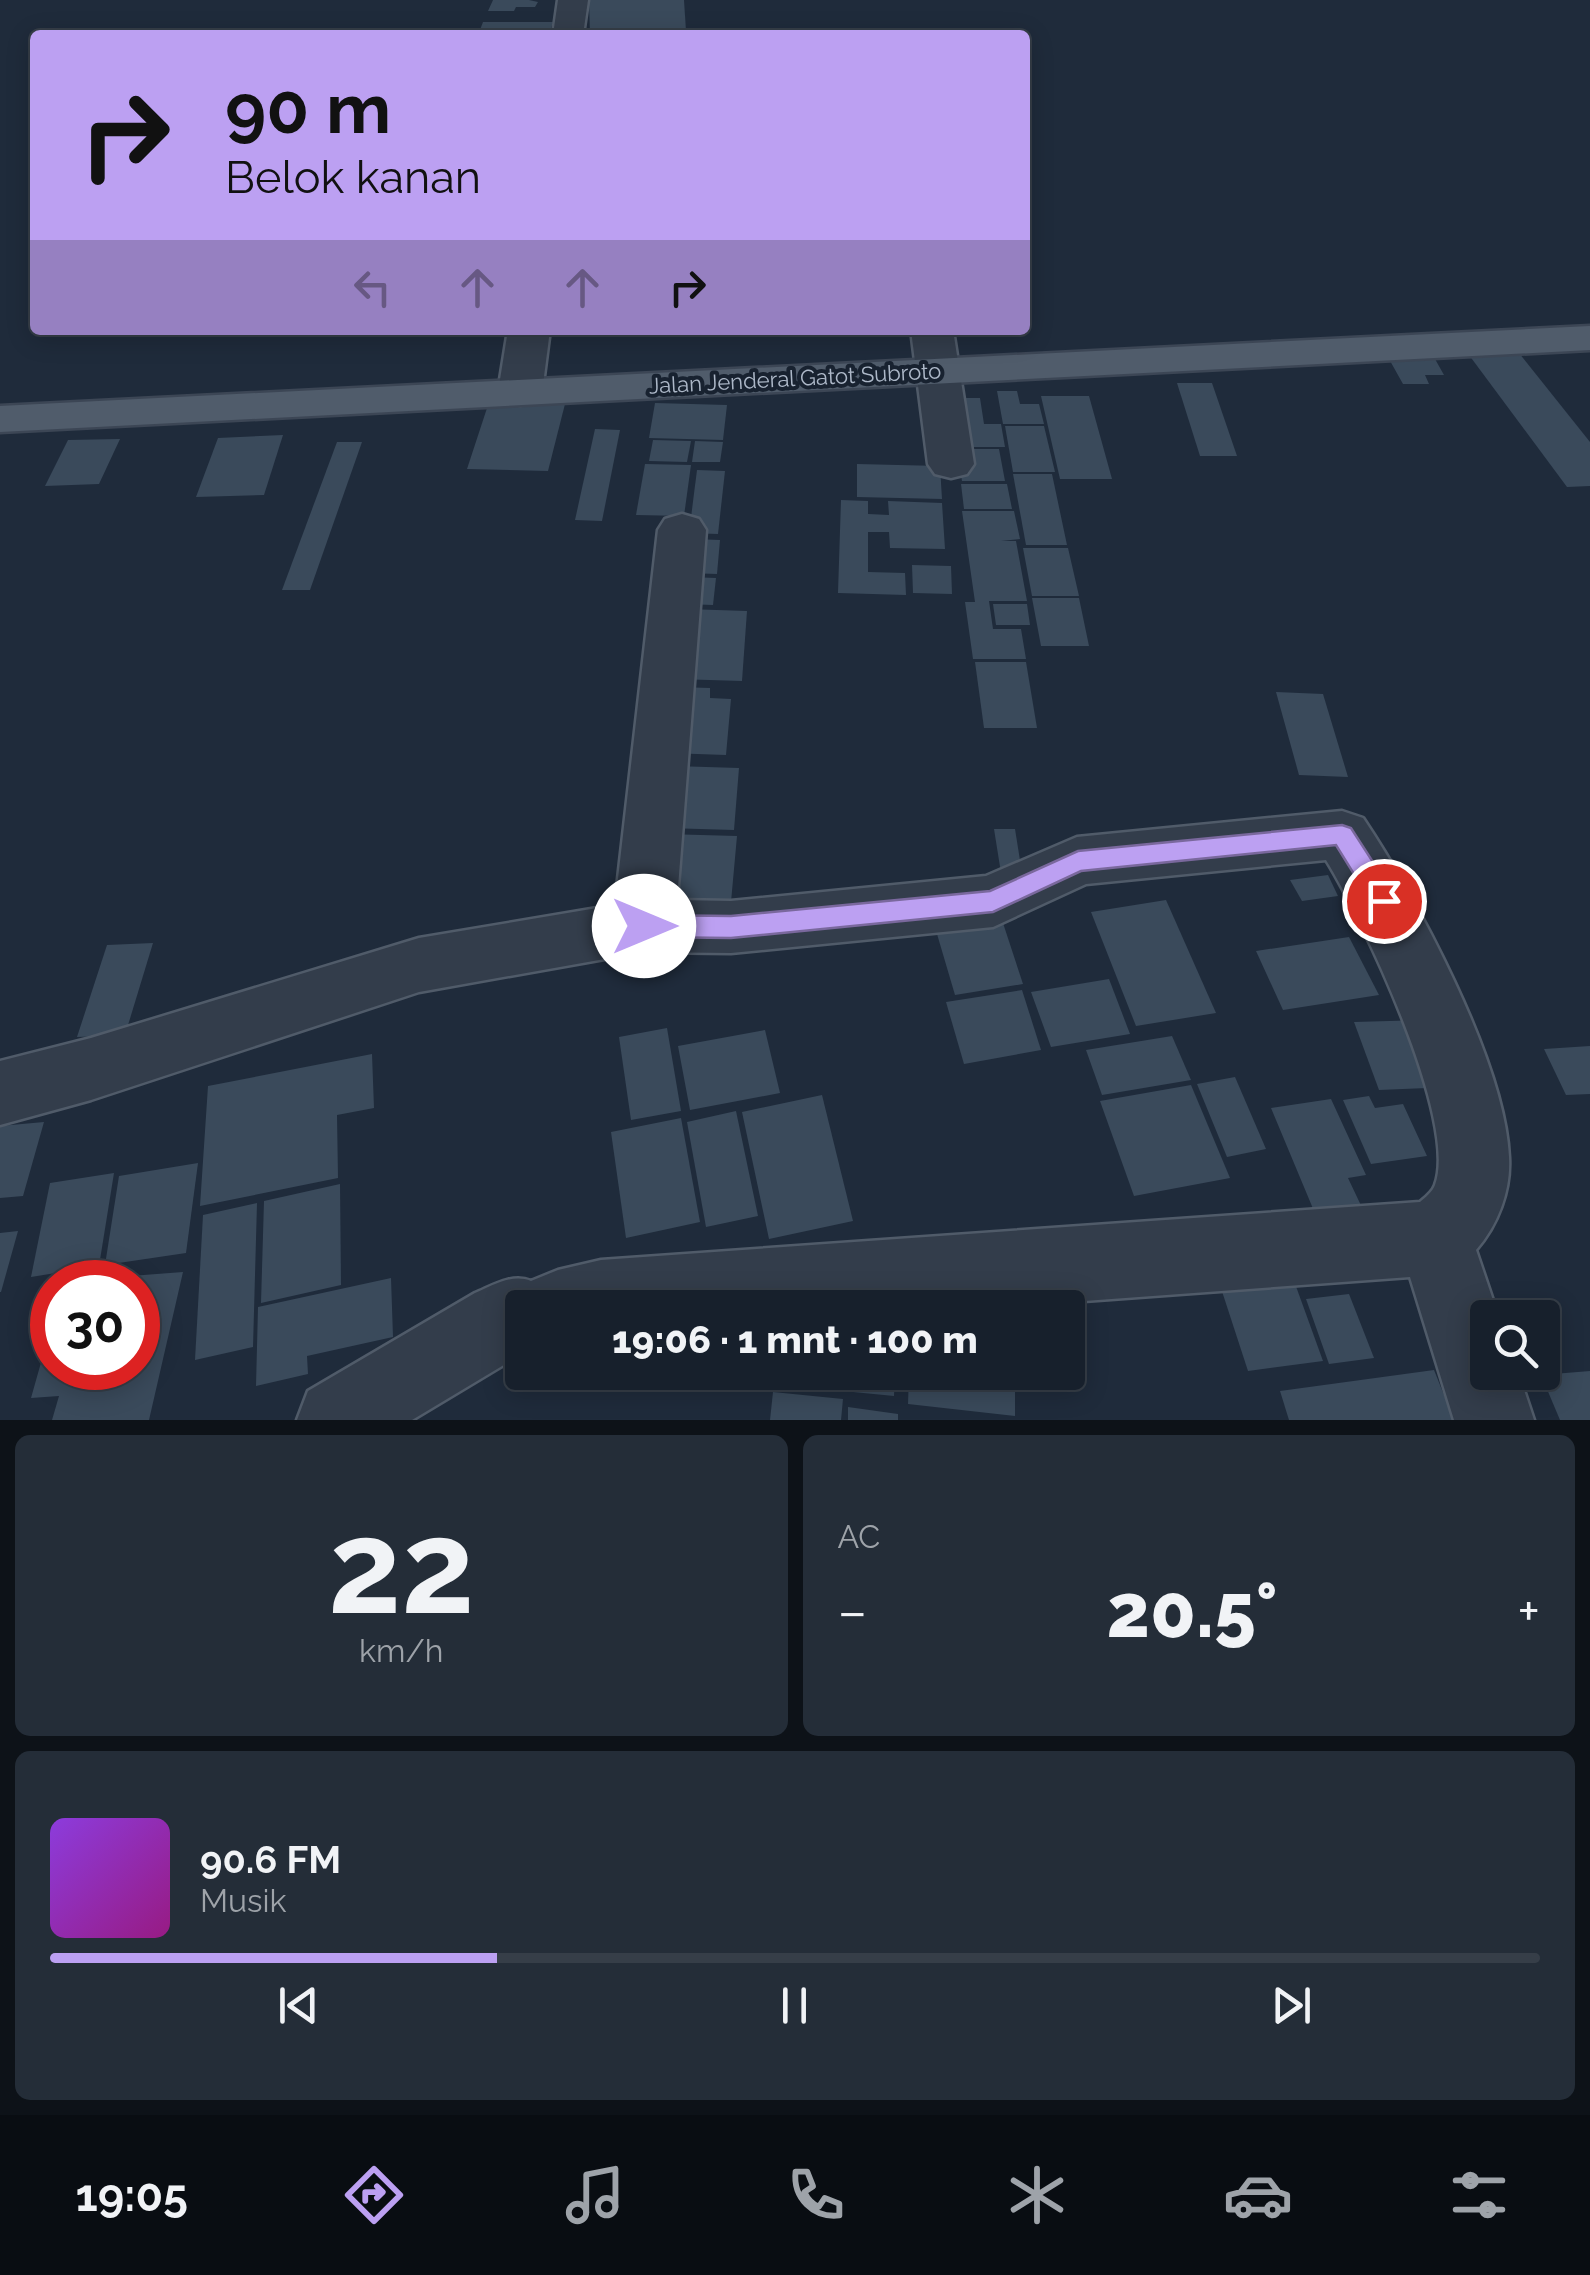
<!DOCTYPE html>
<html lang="id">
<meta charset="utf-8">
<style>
body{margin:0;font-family:Raleway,sans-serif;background:#242d38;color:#f1f3f6;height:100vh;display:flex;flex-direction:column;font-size:38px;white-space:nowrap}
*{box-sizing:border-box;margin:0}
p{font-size:32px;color:#9ea3a9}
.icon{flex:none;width:55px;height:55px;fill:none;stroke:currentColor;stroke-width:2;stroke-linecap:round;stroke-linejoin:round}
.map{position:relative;height:1420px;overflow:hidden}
.sheet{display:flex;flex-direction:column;gap:15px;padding:15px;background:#0d1218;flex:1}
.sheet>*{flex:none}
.banner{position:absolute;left:30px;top:30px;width:1000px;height:305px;border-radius:10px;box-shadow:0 5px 25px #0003,0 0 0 2px #363e48;background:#bca0f2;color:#111;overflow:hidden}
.controls{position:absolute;left:1470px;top:1300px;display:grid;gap:20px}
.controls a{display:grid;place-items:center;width:90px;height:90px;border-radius:10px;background:#17202c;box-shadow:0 5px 25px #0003,0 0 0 2px #363e48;font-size:50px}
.speed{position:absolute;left:30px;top:1260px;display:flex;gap:20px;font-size:50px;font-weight:700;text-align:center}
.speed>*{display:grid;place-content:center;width:130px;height:130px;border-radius:50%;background:#17202c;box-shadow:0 5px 25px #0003,0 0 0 2px #363e48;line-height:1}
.speed .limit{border:15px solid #d22;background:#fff;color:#111}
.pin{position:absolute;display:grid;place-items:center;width:85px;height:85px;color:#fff;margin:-42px;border:5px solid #fff;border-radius:50%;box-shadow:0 2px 10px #0007}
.me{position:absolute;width:110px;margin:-55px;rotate:90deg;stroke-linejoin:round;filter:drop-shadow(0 0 8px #0008)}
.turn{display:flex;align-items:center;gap:35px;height:210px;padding:0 30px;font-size:45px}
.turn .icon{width:130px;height:130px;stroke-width:2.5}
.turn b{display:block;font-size:70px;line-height:85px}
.lanes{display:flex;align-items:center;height:95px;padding:0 30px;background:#0003;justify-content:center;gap:50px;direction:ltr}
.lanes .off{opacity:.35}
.big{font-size:75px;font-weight:800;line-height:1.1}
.sheet .tile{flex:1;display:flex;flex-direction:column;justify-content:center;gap:15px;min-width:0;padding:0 35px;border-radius:15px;background:#242d38}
.sheet .dial{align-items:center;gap:0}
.dial b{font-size:130px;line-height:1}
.song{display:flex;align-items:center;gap:30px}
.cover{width:120px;height:120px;border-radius:15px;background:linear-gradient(135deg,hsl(270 70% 55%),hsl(310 70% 35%))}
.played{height:10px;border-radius:5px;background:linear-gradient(90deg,#bca0f2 30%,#363e48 30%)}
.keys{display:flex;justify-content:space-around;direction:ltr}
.heat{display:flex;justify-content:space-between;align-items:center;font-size:55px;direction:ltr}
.sheet .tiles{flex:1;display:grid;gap:15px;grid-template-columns:1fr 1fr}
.tile:last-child{grid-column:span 2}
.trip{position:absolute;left:505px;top:1290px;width:580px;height:100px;border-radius:10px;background:#17202c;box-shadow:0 5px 25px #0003,0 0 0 2px #363e48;font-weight:800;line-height:100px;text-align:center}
.menu{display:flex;height:160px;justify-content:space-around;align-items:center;background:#090d12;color:#9ea3a9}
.menu .icon{width:70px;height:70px}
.menu .on{color:#bca0f2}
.menu b{font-size:45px;color:#f1f3f6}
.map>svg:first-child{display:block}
</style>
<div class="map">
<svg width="1590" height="1420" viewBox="0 0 1590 1420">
<rect width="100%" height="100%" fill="#1f2b3b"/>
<g fill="#3a4a5b">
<polygon points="493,0 529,0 538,2 535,7 516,7 514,11 488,11"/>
<polygon points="589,0 684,0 686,31 684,35 590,35"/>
<polygon points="483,22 553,22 549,35 478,35"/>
<polygon points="1519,353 1590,442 1590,486 1567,487 1469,355"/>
<polygon points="1389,359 1435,359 1444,375 1425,375 1429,384 1403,384"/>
<polygon points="1177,383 1212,383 1237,456 1200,456"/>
<polygon points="997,391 1017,391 1020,404 1039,404 1044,424 1003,424"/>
<polygon points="1041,396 1089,396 1112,479 1060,479"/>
<polygon points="951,398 980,398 984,424 1001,424 1005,447 958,447"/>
<polygon points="489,402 565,404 548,471 467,469"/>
<polygon points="655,403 727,405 723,440 649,438"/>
<polygon points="1005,426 1044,426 1055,472 1013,472"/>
<polygon points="595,429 620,430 602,521 575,520"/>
<polygon points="283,435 264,495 196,497 218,438"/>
<polygon points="120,439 99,484 45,486 68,440"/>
<polygon points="653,440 691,441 687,462 649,461"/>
<polygon points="695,441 723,442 720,462 692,462"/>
<polygon points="337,442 362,442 310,590 282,590"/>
<polygon points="968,449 999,449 1005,481 962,481 959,464"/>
<polygon points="645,464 691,465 684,516 636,515"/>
<polygon points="857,464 940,466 942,499 857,497"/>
<polygon points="697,470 725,471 718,534 689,533"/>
<polygon points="1013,474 1052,474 1067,545 1026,545"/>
<polygon points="961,484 1007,484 1012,509 964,509"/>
<polygon points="841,500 868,501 868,514 889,515 888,501 942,503 945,549 890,548 889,532 868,532 868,572 905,573 906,595 838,593"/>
<polygon points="962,511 1014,511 1020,539 1001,541 1016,541 1027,601 989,601 993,629 1021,629 1026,659 973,659 965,602 975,602"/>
<polygon points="693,539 720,540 717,574 688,573"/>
<polygon points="1023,548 1068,548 1079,596 1032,596"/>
<polygon points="912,565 951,566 952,594 913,593"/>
<polygon points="689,577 716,578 713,605 685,604"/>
<polygon points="1032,598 1079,598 1089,646 1041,646"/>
<polygon points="993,604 1027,604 1030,625 996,625"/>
<polygon points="686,609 747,611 742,681 676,679"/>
<polygon points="975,662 1026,662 1037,728 984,728"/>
<polygon points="677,687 710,688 710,698 731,699 726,755 668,753"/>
<polygon points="1276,692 1323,694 1348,777 1299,775"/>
<polygon points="674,766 739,768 734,830 666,828"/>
<polygon points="994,829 1015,829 1022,873 1001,873"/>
<polygon points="665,834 737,836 731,902 658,899"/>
<polygon points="1328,875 1338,896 1302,901 1290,880"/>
<polygon points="1166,900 1216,1013 1136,1026 1091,912"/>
<polygon points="1003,923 1023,984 955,995 937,934"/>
<polygon points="1349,937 1379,995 1283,1010 1256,951"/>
<polygon points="153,943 125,1035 77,1037 107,945"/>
<polygon points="1109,979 1130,1034 1051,1047 1031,992"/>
<polygon points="1022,990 1041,1050 964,1064 946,1002"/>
<polygon points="1424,1020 1451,1087 1379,1090 1354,1022"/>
<polygon points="667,1028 681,1111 631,1120 619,1037"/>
<polygon points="765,1030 780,1093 690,1110 678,1046"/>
<polygon points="1172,1036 1191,1080 1102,1095 1086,1050"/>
<polygon points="1590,1046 1590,1094 1566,1095 1544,1049"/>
<polygon points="372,1054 374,1108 337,1115 338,1178 200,1206 208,1086"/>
<polygon points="1235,1077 1266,1149 1227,1157 1197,1084"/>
<polygon points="1191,1085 1230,1178 1134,1196 1100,1101"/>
<polygon points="822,1095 853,1221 769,1239 742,1112"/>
<polygon points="1369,1096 1375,1108 1403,1104 1427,1156 1371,1164 1343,1100"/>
<polygon points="1331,1099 1366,1175 1348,1178 1366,1216 1319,1223 1271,1108"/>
<polygon points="736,1111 758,1216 706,1227 687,1122"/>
<polygon points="681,1118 700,1222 626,1238 611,1132"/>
<polygon points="44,1122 23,1196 0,1198 0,1126"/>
<polygon points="198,1163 186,1253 105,1265 119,1176"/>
<polygon points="114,1173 99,1266 31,1277 50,1183"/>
<polygon points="340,1184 341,1285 261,1303 264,1201"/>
<polygon points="257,1203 253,1347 195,1360 203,1215"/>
<polygon points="18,1231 1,1292 0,1292 0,1233"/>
<polygon points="1289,1267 1323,1361 1248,1371 1217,1276"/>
<polygon points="183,1272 149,1420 52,1420 59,1396 31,1398 51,1327 52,1368 138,1368 138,1282 90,1282 91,1279"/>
<polygon points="391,1278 393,1337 307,1356 308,1374 256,1386 258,1307"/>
<polygon points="1349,1294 1374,1358 1329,1364 1306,1299"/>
<polygon points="1434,1370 1454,1420 1289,1420 1280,1391"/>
<polygon points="1590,1371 1590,1420 1560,1420 1541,1375"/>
<polygon points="744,1372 793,1372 792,1386 743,1381"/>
<polygon points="799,1372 846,1372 845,1390 798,1385"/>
<polygon points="854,1372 895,1372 894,1396 853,1392"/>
<polygon points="909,1372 1015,1372 1015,1416 908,1404"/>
<polygon points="773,1392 843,1399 841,1420 770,1420"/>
<polygon points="848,1407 898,1414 898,1420 848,1420"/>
</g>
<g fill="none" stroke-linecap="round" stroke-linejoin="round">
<defs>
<g id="minor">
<polygon points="558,0 588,0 583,35 553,35"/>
<polygon points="508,330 550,330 542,392 535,401 520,405 505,401 498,392"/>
<polygon points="911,330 953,330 974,464 967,474 951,478 935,474 928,464"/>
<path d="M 682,514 L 699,519 L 706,530 L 677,900 L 731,901 L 986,876 L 1077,837 L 1342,811 L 1363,818 C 1416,897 1505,1062 1509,1157 C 1511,1190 1498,1225 1476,1250 L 1499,1318 L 1488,1318 L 1488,1372 L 1518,1372 L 1534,1420 L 1454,1420 L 1410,1277 L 990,1308 L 522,1308 L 522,1354 L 412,1420 L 297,1420 L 308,1391 L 475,1293 C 492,1286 512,1273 531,1281 L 558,1270 L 601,1260 L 1420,1202 C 1425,1198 1433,1191 1435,1185 C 1459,1121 1362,918 1326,860 L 1086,884 L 993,927 L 731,953 L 644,952 L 419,992 L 91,1100 L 0,1125 L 0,1061 L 91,1038 L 419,938 L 615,905 L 658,530 L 665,519 Z"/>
</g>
<polygon id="major" points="1590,326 1590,350 0,432 0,406"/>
</defs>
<use href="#minor" stroke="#505b69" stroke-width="5"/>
<use href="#major" stroke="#3c4655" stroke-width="5"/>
<use href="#minor" fill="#333d4b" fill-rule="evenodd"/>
<use href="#major" fill="#505c6b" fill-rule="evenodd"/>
</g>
<polygon fill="#bca0f2" stroke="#7a689d" stroke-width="2.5" points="1342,825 1351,828 1393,893 1397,901 1393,908 1384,911 1375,908 1336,845 1081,871 993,912 731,938 644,937 635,934 631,926 635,919 644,915 731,916 990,891 1078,851"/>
<g text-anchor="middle" stroke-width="8" stroke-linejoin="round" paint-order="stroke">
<g font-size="22" fill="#adb8c8" stroke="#182230">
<text transform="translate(795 378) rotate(-3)" y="8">Jalan Jenderal Gatot Subroto</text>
</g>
</g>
</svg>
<div class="controls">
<a><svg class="icon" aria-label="search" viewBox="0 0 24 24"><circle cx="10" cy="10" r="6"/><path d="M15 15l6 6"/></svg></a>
</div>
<div class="speed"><div class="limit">30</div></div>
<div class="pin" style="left:1384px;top:901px;background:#d93025"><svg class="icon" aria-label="arrive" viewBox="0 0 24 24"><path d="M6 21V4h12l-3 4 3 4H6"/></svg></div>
<svg class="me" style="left:644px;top:926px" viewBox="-20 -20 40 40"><circle r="19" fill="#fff"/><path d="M0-13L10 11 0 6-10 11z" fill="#bca0f2"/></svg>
<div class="trip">19:06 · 1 mnt · 100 m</div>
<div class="banner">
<div class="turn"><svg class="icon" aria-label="right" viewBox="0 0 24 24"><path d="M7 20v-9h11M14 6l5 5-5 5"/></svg><div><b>90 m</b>Belok kanan</div></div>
<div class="lanes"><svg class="icon off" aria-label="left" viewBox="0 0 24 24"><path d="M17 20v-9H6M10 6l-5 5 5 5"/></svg><svg class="icon off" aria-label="ahead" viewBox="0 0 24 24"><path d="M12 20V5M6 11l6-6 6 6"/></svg><svg class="icon off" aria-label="ahead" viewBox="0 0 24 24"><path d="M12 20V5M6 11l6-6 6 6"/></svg><svg class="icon" aria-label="right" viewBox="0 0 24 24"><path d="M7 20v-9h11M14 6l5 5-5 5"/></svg></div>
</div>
</div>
<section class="sheet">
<div class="tiles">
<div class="tile dial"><b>22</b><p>km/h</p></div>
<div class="tile"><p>AC</p>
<div class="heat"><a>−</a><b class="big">20.5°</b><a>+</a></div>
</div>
<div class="tile">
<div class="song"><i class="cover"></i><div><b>90.6 FM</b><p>Musik</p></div></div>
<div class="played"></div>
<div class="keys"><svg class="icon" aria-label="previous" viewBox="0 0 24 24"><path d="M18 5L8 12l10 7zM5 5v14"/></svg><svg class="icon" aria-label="pause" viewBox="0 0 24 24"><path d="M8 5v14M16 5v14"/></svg><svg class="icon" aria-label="next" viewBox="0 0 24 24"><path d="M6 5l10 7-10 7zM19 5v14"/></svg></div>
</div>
</div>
</section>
<nav class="menu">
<b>19:05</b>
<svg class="icon on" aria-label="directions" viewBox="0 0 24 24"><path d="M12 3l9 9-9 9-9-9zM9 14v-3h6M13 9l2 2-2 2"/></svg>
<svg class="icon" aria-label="music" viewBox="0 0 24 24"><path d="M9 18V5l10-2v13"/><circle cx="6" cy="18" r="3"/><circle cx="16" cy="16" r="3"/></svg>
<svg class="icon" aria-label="phone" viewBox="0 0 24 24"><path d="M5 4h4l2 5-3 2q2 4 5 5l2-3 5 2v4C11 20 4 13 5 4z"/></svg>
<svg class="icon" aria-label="climate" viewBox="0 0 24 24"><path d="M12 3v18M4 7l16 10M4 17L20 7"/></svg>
<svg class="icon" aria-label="car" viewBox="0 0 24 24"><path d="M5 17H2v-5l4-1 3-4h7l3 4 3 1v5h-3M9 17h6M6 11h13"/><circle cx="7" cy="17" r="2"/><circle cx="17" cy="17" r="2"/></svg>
<svg class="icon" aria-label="filters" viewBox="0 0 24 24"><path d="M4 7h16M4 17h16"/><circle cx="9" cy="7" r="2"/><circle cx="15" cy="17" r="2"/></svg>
</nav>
